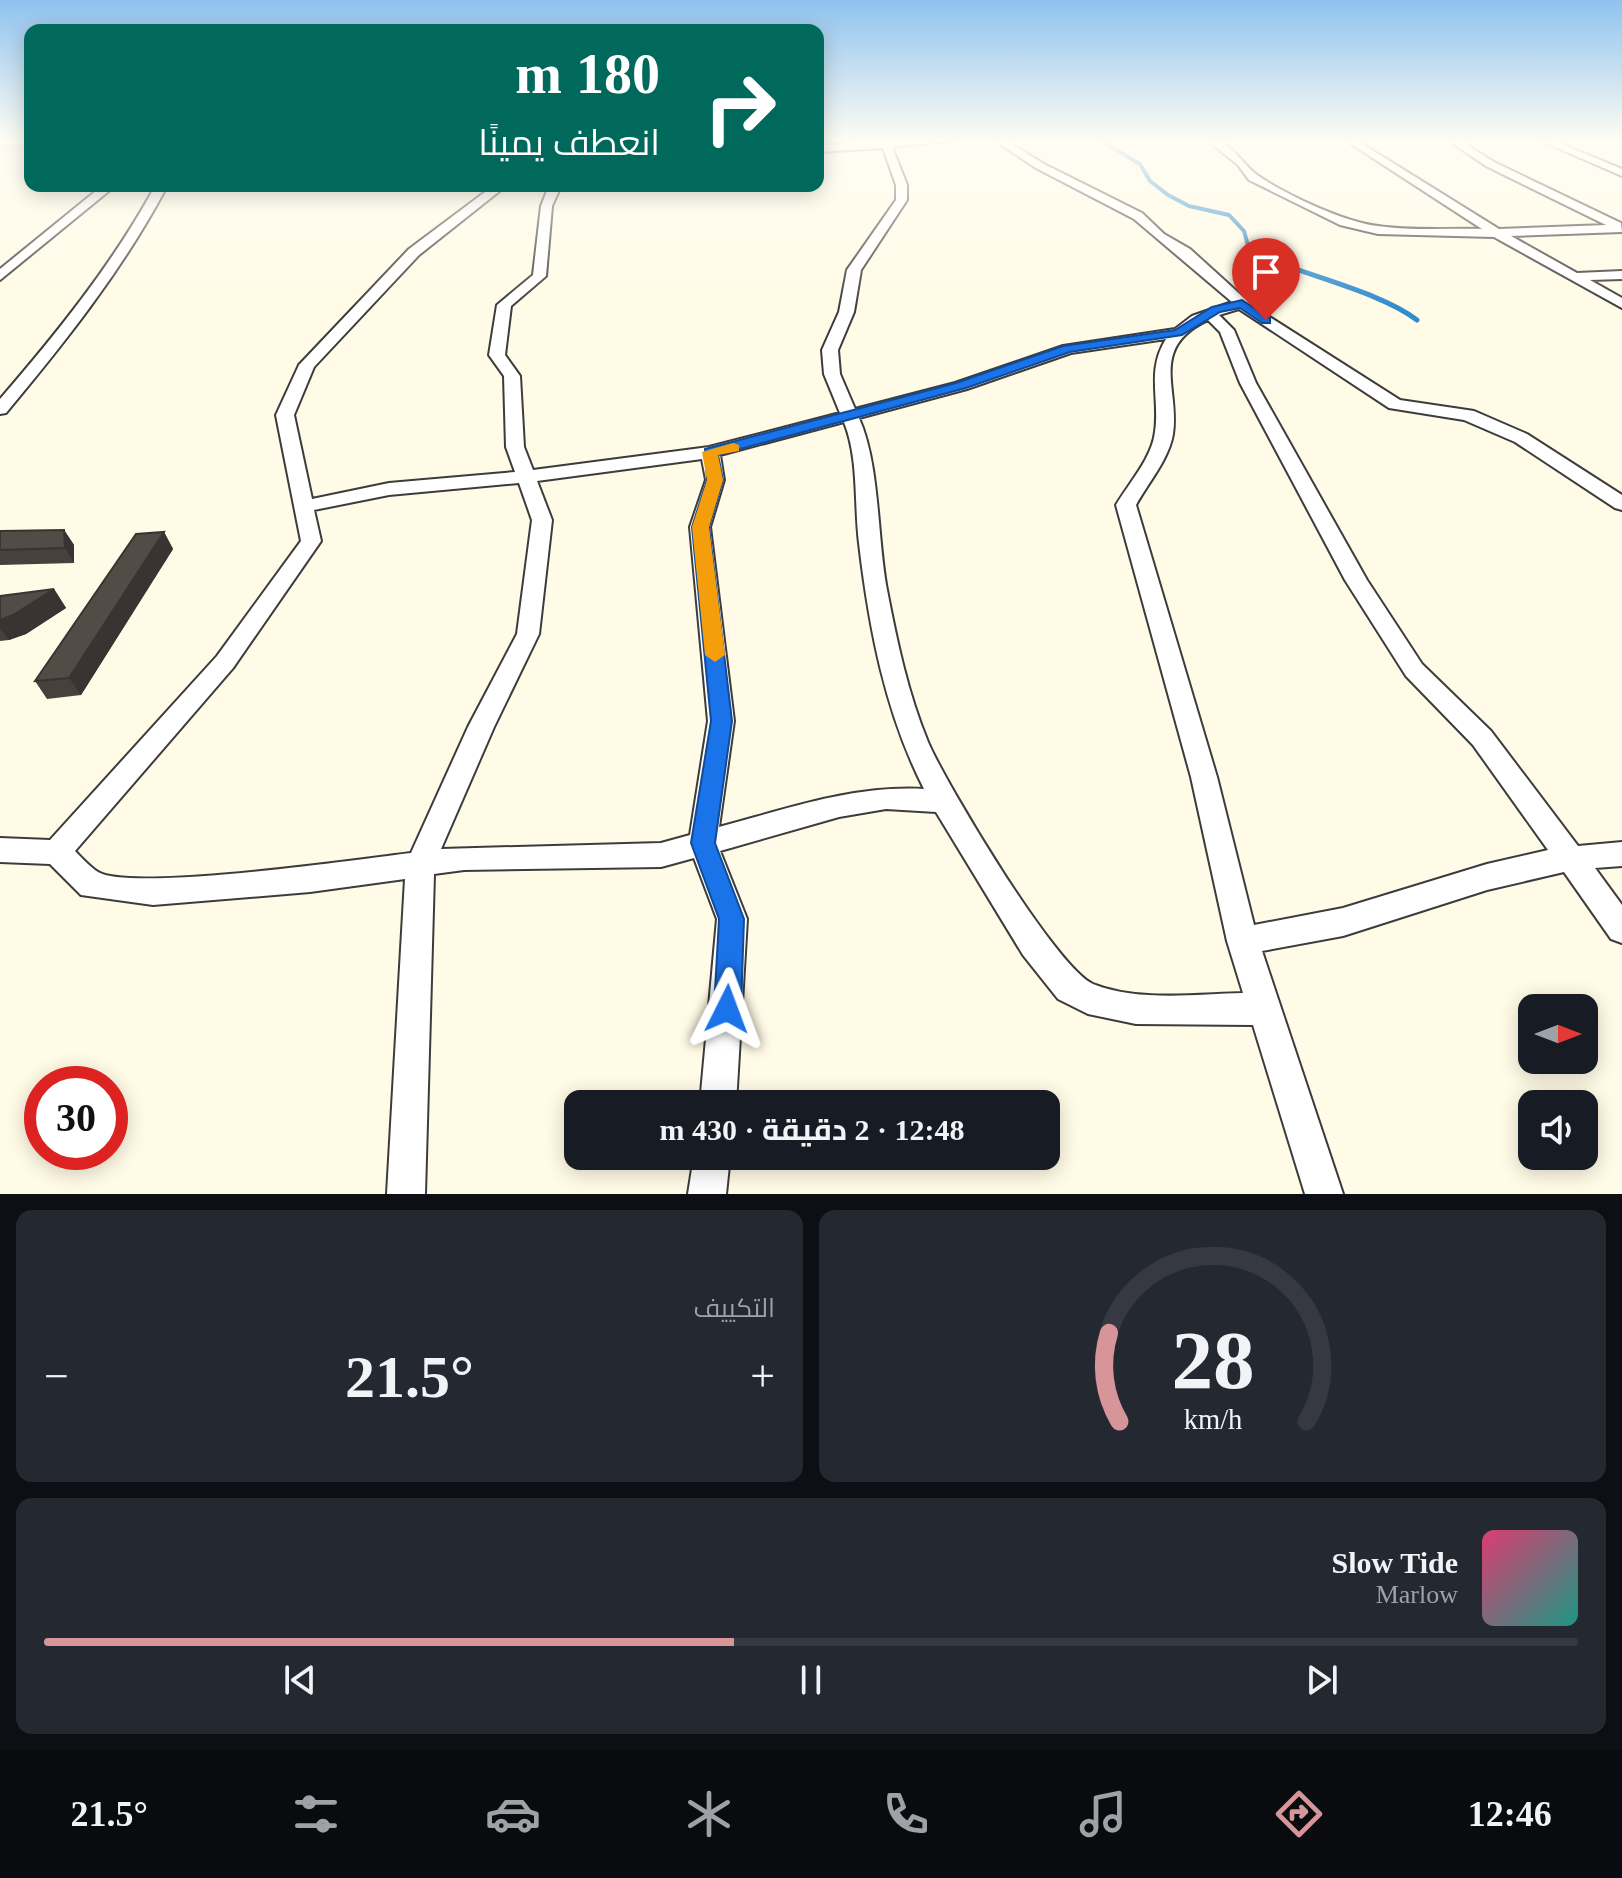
<!DOCTYPE html>
<html lang="ar">
<meta charset="utf-8">
<style>
body{margin:0;font-family:"Times New Roman",Cairo,serif;background:#242831;color:#f1f3f6;direction:rtl;height:100vh;display:flex;flex-direction:column;font-size:30px;white-space:nowrap}
*{box-sizing:border-box;margin:0}
p{font-size:26px;color:#9ea1a6}
.icon{flex:none;width:44px;height:44px;fill:none;stroke:currentColor;stroke-width:2;stroke-linecap:round;stroke-linejoin:round}
.map{position:relative;height:1194px;overflow:hidden;direction:ltr}
.sheet{display:flex;flex-direction:column;gap:16px;padding:16px;background:#0d0f14;flex:1}
.sheet>*{flex:none}
.banner{position:absolute;left:24px;top:24px;width:800px;height:168px;border-radius:16px;box-shadow:0 4px 20px #0003;direction:rtl;background:#00695c;color:#fff;overflow:hidden}
.needle{width:52px;rotate:90deg}
.fabs{position:absolute;left:1518px;top:994px;display:grid;gap:16px}
.fabs a{display:grid;place-items:center;width:80px;height:80px;border-radius:16px;background:#171b24;box-shadow:0 4px 20px #0003;font-size:40px}
.speed{position:absolute;left:24px;top:1066px;display:flex;gap:16px;font-size:40px;font-weight:700;text-align:center}
.speed>*{display:grid;place-content:center;width:104px;height:104px;border-radius:50%;background:#171b24;box-shadow:0 4px 20px #0003;line-height:1}
.speed .limit{border:12px solid #d22;background:#fff;color:#111}
.pin{position:absolute;display:grid;place-items:center;width:68px;height:68px;color:#fff;margin:-82px -34px;border-radius:50% 50% 50% 0;rotate:-45deg;box-shadow:0 0 8px #0007}
.pin .icon{rotate:45deg}
.me{position:absolute;width:88px;margin:-44px;rotate:3deg;stroke-linejoin:round;filter:drop-shadow(0 0 6px #0008)}
.turn{display:flex;align-items:center;gap:28px;height:168px;padding:0 32px;font-size:36px}
.turn .icon{width:104px;height:104px;stroke-width:2.5}
.turn b{display:block;font-size:56px;line-height:68px}
.big{font-size:60px;font-weight:700;line-height:1.1}
.sheet .tile{flex:1;display:flex;flex-direction:column;justify-content:center;gap:12px;min-width:0;padding:0 28px;border-radius:16px;background:#242831}
.sheet .dial{align-items:center;gap:0}
.dial svg{height:208px;overflow:visible;fill:none;stroke:#363941;stroke-width:7;stroke-linecap:round;text-anchor:middle}
.dial text{fill:#f1f3f6;stroke:none}
.song{display:flex;align-items:center;gap:24px}
.cover{width:96px;height:96px;border-radius:12px;background:linear-gradient(135deg,hsl(340 70% 55%),hsl(170 70% 35%))}
.played{height:8px;border-radius:4px;background:linear-gradient(90deg,#d79599 45%,#363941 45%)}
.keys{display:flex;justify-content:space-around;direction:ltr}
.heat{display:flex;justify-content:space-between;align-items:center;font-size:44px;direction:ltr}
.sheet .tiles{flex:1;display:grid;gap:16px;grid-template-columns:1fr 1fr}
.tile:last-child{grid-column:span 2}
.trip{position:absolute;left:564px;top:1090px;width:496px;height:80px;border-radius:16px;background:#171b24;box-shadow:0 4px 20px #0003;font-weight:700;line-height:80px;text-align:center;direction:rtl}
.menu{display:flex;height:128px;justify-content:space-around;align-items:center;background:#090b0e;color:#9ea1a6}
.menu .icon{width:56px;height:56px}
.menu .active{color:#d79599}
.menu b{font-size:36px;color:#f1f3f6}
.map>svg:first-child{display:block}
</style>
<div class="map">
<svg width="1622" height="1194" viewBox="0 0 1622 1194">
<rect width="100%" height="100%" fill="#fffbe6"/>
<g fill="none" stroke-linecap="round" stroke-linejoin="round">
<polyline stroke="#328ccd" stroke-width="4" points="1100,140 1140,164 1150,181 1168,195 1189,206 1229,215 1244,231 1249,249 1261,255"/>
<path stroke="#328ccd" stroke-width="5" d="M 1256,253 C 1304,276 1379,291 1417,320"/>
<polygon fill="#abd8f6" fill-rule="evenodd" points="30,140 30,151 0,153 0,141"/>
<defs>
<g id="minor">
<path d="M 879,140 L 960,140 L 892,147 L 907,185 L 907,200 L 861,270 L 854,312 L 838,350 L 840,374 L 855,409 L 955,383 L 1063,346 L 1175,329 L 1192,316 L 1232,302 L 1134,219 L 1036,168 L 994,140 L 1005,140 L 1044,164 L 1142,213 L 1164,234 L 1190,249 L 1254,307 L 1400,400 L 1474,411 L 1527,434 L 1622,495 L 1622,510 L 1615,508 L 1515,442 L 1464,420 L 1389,408 L 1239,309 L 1219,315 L 1234,330 L 1256,383 L 1367,580 L 1422,664 L 1491,731 L 1578,846 L 1622,842 L 1622,866 L 1595,868 L 1622,905 L 1622,943 L 1611,939 L 1564,872 L 1487,890 L 1343,936 L 1262,951 L 1343,1194 L 1305,1194 L 1253,1025 L 1136,1024 L 1088,1014 L 1058,999 L 1023,955 L 936,812 L 886,809 L 839,817 L 720,851 L 747,919 L 736,1104 L 700,1104 L 717,919 L 694,858 L 661,867 L 464,870 L 434,874 L 425,1194 L 387,1194 L 405,879 L 310,892 L 153,905 L 81,895 L 50,864 L 0,862 L 0,838 L 50,840 L 217,656 L 301,541 L 276,415 L 299,365 L 409,249 L 493,186 L 506,186 L 419,255 L 314,367 L 294,415 L 312,499 L 389,483 L 515,472 L 506,447 L 504,376 L 489,355 L 497,305 L 533,275 L 541,206 L 549,186 L 561,186 L 552,206 L 546,276 L 511,306 L 505,355 L 520,376 L 524,447 L 533,470 L 709,447 L 840,413 L 824,374 L 822,350 L 839,312 L 847,270 L 896,200 L 896,185 L 883,148 L 818,152 L 818,146 ZM 1208,320 L 1220,332 L 1240,383 L 1345,580 L 1406,676 L 1473,745 L 1548,850 L 1487,864 L 1343,908 L 1254,925 L 1217,777 L 1136,505 C 1148,483 1169,459 1173,434 C 1180,389 1148,348 1208,320 ZM 1166,339 C 1146,371 1160,398 1155,432 C 1152,458 1129,483 1116,505 L 1191,777 L 1227,941 L 1243,993 C 1196,994 1138,1002 1093,984 C 1056,968 946,784 928,742 C 908,694 897,642 887,590 C 877,538 880,465 859,418 L 967,389 L 1071,353 ZM 844,422 C 859,459 854,503 859,543 C 869,628 885,712 924,789 C 853,785 787,809 719,827 L 734,721 L 710,527 L 724,480 L 720,455 ZM 702,459 L 706,480 L 690,527 L 708,721 L 690,835 L 661,843 L 441,849 L 494,727 L 539,634 L 552,520 L 537,481 ZM 519,483 L 532,520 L 517,634 L 468,727 L 411,853 C 361,859 131,892 98,872 C 90,867 82,858 75,851 L 233,668 L 321,541 L 314,510 L 389,495 Z"/>
<path d="M 1207,140 C 1232,139 1242,166 1260,177 C 1289,196 1344,222 1378,226 C 1412,231 1448,228 1482,229 L 1345,140 L 1356,140 L 1499,229 L 1606,225 L 1486,166 L 1448,140 L 1459,140 L 1494,162 L 1621,223 L 1622,232 L 1511,236 L 1577,273 L 1622,271 L 1622,279 L 1590,280 L 1622,298 L 1622,308 L 1494,237 L 1378,234 L 1340,225 L 1249,180 L 1238,165 Z"/>
<polygon points="1539,140 1552,140 1622,169 1622,176"/>
<polygon points="102,186 115,186 0,280 0,269"/>
<path d="M 150,186 L 162,186 L 165,190 C 121,272 65,342 6,413 L 0,414 L 0,399 C 57,333 111,266 153,190 Z"/>
<polygon points="694,1156 730,1156 726,1194 688,1194"/>
</g>
</defs>
<use href="#minor" stroke="#3c3c3c" stroke-width="4"/>
<use href="#minor" fill="#fff" fill-rule="evenodd"/>
</g>
<g fill="#47403c">
<polygon points="64,530 74,545 74,563 0,565 0,531"/>
<polygon points="164,532 173,549 81,695 47,699 35,681"/>
<polygon points="54,589 66,608 26,634 9,640 0,641 0,596"/>
</g>
<g fill="#393431">
<polygon points="64,530 74,545 74,563 65,548"/>
<polygon points="164,532 173,549 81,695 69,678"/>
<polygon points="54,589 66,608 26,634 9,640 0,628 0,620"/>
</g>
<g fill="#524b46" stroke="#393431" stroke-width="2">
<polygon points="64,530 65,548 0,550 0,531"/>
<polygon points="164,532 69,678 35,681 136,534"/>
<polygon points="54,589 13,615 0,620 0,596"/>
</g>
<linearGradient id="sky" x2="0" y2="1"><stop stop-color="#8fc2ee"/><stop offset="0.46" stop-color="#fffdf4"/><stop offset="1" stop-color="#fffdf4" stop-opacity="0"/></linearGradient>
<rect width="1622" height="307" fill="url(#sky)"/>
<polygon fill="#1a73e8" stroke="#114b97" stroke-width="2" points="1242,300 1270,318 1270,323 1262,323 1240,308 1220,312 1182,335 1070,352 966,388 718,455 723,480 709,527 732,721 715,843 744,919 741,1009 737,1018 727,1022 718,1018 714,1009 719,919 691,843 711,721 692,527 707,480 705,449 956,383 1063,346 1175,330 1212,307"/>
<polygon fill="#f59e0b" points="733,443 739,445 739,451 718,455 723,480 709,527 725,655 715,662 705,655 692,527 707,480 702,452"/>
</svg>
<div class="fabs">
<a><svg class="needle" viewBox="-14 -14 28 28"><path d="M0-13l5 13h-10z" fill="#e53935"/><path d="M0 13l5-13h-10z" fill="#9ea1a6"/></svg></a>
<a><svg class="icon" aria-label="sound" viewBox="0 0 24 24"><path d="M4 9h4l5-4v14l-5-4H4zM17 9q2 3 0 6"/></svg></a>
</div>
<div class="speed"><div class="limit">30</div></div>
<div class="pin" style="left:1266px;top:320px;background:#d93025"><svg class="icon" aria-label="arrive" viewBox="0 0 24 24"><path d="M6 21V4h12l-3 4 3 4H6"/></svg></div>
<svg class="me" style="left:727px;top:1009px" viewBox="-20 -20 40 40"><path d="M0-17L14 15 0 8-14 15z" fill="#1a73e8" stroke="#fff" stroke-width="4"/></svg>
<div class="trip">12:48 · 2 دقيقة · 430 m</div>
<div class="banner">
<div class="turn"><svg class="icon" aria-label="right" viewBox="0 0 24 24"><path d="M7 20v-9h11M14 6l5 5-5 5"/></svg><div><b>180 m</b>انعطف يمينًا</div></div>
</div>
</div>
<section class="sheet">
<div class="tiles">
<div class="tile dial"><svg viewBox="0 0 100 80">
<path d="M14 69A42 42 0 1 1 86 69"/>
<path d="M14 69A42 42 0 0 1 10 35" stroke="#d79599"/>
<text x="50" y="56" font-size="32" font-weight="700">28</text>
<text x="50" y="72" font-size="11">km/h</text>
</svg></div>
<div class="tile"><p>التكييف</p>
<div class="heat"><a>−</a><b class="big">21.5°</b><a>+</a></div>
</div>
<div class="tile">
<div class="song"><i class="cover"></i><div><b>Slow Tide</b><p>Marlow</p></div></div>
<div class="played"></div>
<div class="keys"><svg class="icon" aria-label="previous" viewBox="0 0 24 24"><path d="M18 5L8 12l10 7zM5 5v14"/></svg><svg class="icon" aria-label="pause" viewBox="0 0 24 24"><path d="M8 5v14M16 5v14"/></svg><svg class="icon" aria-label="next" viewBox="0 0 24 24"><path d="M6 5l10 7-10 7zM19 5v14"/></svg></div>
</div>
</div>
</section>
<nav class="menu">
<b>12:46</b>
<svg class="icon active" aria-label="directions" viewBox="0 0 24 24"><path d="M12 3l9 9-9 9-9-9zM9 14v-3h6M13 9l2 2-2 2"/></svg>
<svg class="icon" aria-label="music" viewBox="0 0 24 24"><path d="M9 18V5l10-2v13"/><circle cx="6" cy="18" r="3"/><circle cx="16" cy="16" r="3"/></svg>
<svg class="icon" aria-label="phone" viewBox="0 0 24 24"><path d="M5 4h4l2 5-3 2q2 4 5 5l2-3 5 2v4C11 20 4 13 5 4z"/></svg>
<svg class="icon" aria-label="climate" viewBox="0 0 24 24"><path d="M12 3v18M4 7l16 10M4 17L20 7"/></svg>
<svg class="icon" aria-label="car" viewBox="0 0 24 24"><path d="M5 17H2v-5l4-1 3-4h7l3 4 3 1v5h-3M9 17h6M6 11h13"/><circle cx="7" cy="17" r="2"/><circle cx="17" cy="17" r="2"/></svg>
<svg class="icon" aria-label="filters" viewBox="0 0 24 24"><path d="M4 7h16M4 17h16"/><circle cx="9" cy="7" r="2"/><circle cx="15" cy="17" r="2"/></svg>
<b>21.5°</b>
</nav>
